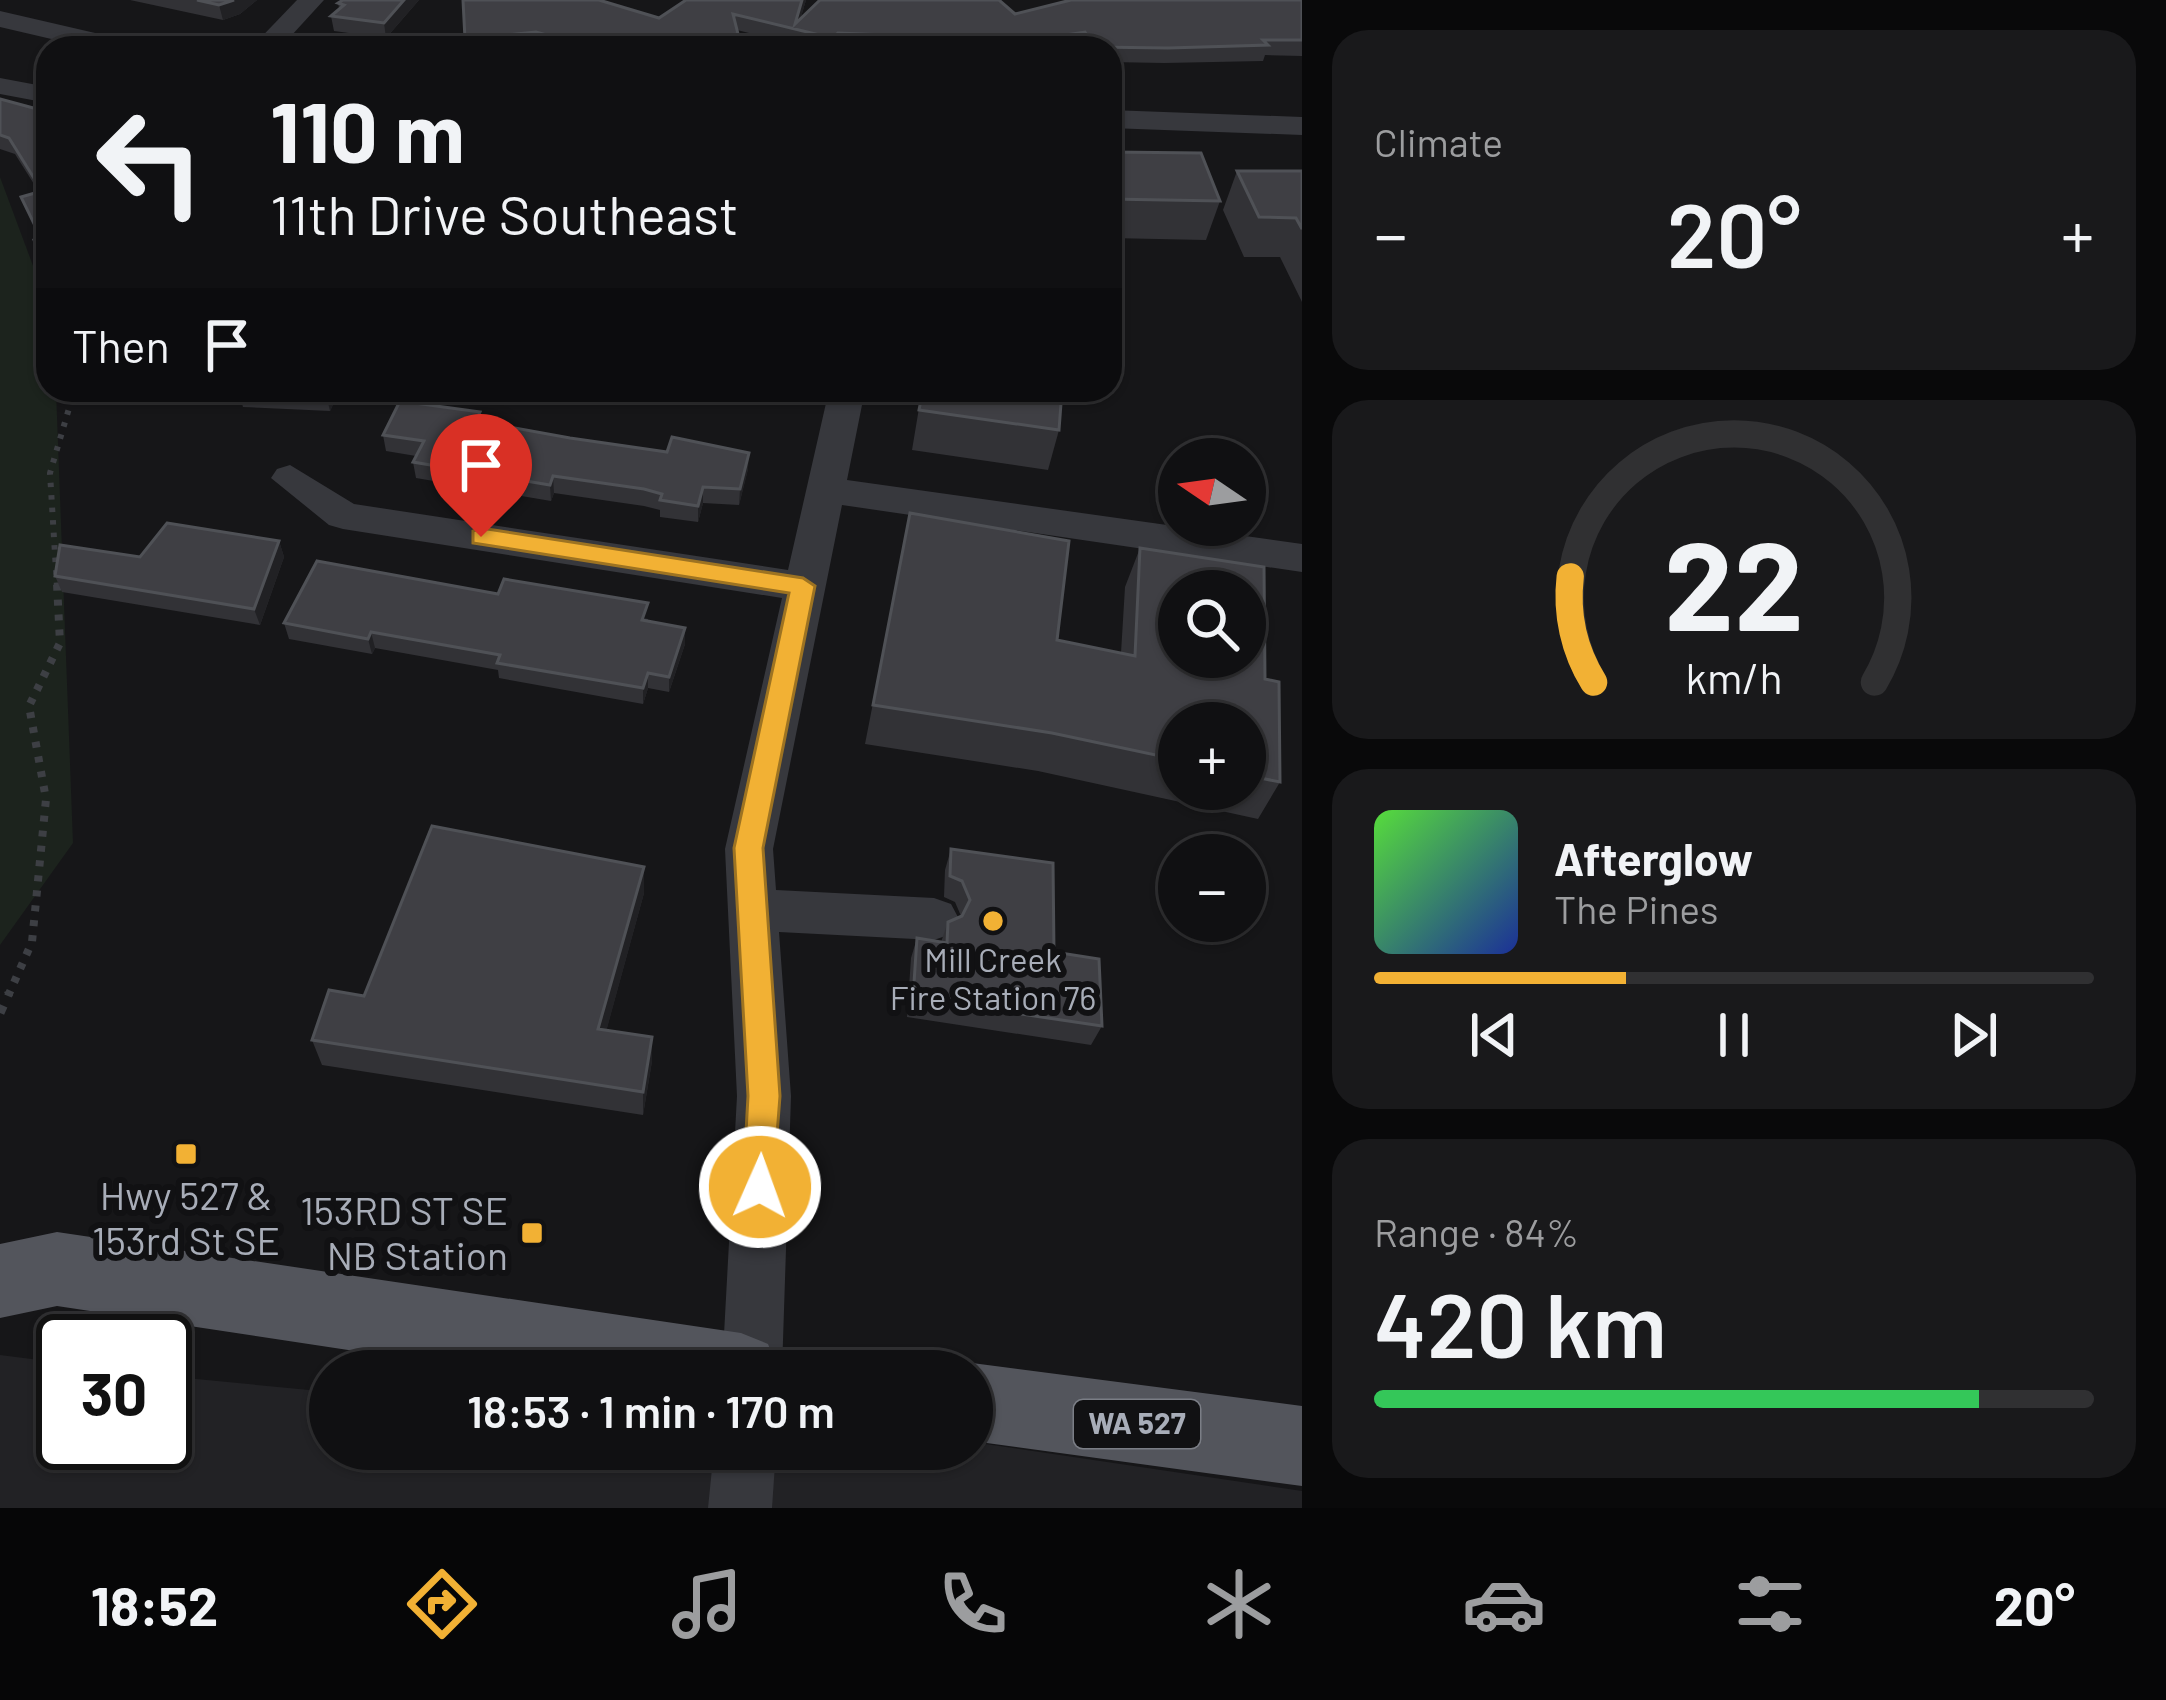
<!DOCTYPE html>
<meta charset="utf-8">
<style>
body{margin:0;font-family:Barlow,sans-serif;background:#19191b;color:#f1f3f6;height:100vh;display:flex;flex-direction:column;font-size:45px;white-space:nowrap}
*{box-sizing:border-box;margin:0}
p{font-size:39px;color:#9c9d9f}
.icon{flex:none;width:66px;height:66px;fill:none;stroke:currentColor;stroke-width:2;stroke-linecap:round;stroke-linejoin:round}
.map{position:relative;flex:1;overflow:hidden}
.details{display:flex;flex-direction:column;gap:30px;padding:30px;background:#09090a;width:864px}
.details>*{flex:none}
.banner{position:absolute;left:36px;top:36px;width:1086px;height:366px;border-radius:36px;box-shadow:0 3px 9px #0004,0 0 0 3px #303032;background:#101012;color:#f1f3f6;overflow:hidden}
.needle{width:78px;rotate:283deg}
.fabs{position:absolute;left:1158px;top:438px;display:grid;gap:24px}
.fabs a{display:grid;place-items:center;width:108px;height:108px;border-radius:50%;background:#101012;box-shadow:0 3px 9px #0004,0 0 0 3px #303032;font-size:60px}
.speed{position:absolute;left:36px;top:1314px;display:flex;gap:24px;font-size:60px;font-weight:700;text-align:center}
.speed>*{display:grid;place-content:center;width:156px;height:156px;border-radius:50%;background:#101012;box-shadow:0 3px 9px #0004,0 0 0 3px #303032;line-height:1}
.speed .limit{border:6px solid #111;border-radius:18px;background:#fff;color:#111}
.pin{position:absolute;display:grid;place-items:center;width:102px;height:102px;color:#fff;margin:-123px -51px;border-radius:50% 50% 50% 0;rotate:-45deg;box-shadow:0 0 12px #0007}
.pin .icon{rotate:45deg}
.me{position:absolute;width:132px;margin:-66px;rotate:2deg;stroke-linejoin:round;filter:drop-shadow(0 0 9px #0008)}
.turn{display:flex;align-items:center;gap:42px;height:252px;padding:0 36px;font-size:54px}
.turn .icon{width:156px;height:156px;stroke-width:2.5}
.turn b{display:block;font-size:84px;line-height:102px}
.then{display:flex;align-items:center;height:114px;padding:0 36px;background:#0003;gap:24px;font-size:45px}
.big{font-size:90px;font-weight:600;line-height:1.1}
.details .widget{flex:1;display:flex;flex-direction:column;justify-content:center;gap:18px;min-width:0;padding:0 42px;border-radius:36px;background:#19191b}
.details .dial{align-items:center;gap:0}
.dial svg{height:312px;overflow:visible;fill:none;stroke:#303032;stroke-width:7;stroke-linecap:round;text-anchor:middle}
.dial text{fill:#f1f3f6;stroke:none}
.song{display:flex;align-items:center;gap:36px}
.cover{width:144px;height:144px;border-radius:18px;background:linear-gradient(135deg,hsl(110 70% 55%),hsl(230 70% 35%))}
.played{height:12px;border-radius:6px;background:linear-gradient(90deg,#f2b134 35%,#303032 35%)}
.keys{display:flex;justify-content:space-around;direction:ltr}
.heat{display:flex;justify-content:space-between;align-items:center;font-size:66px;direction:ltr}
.charge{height:18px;border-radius:9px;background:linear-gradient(90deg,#34c759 84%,#303032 0)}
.trip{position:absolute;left:309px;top:1350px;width:684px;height:120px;border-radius:60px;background:#101012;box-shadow:0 3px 9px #0004,0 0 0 3px #303032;font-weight:600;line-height:120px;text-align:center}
.dock{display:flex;height:192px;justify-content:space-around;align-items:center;background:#060607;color:#9c9d9f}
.dock .icon{width:84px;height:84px}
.dock .active{color:#f2b134}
.dock b{font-size:54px;color:#f1f3f6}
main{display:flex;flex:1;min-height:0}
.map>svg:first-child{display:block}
</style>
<main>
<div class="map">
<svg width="1302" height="1508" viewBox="0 0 1302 1508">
<rect width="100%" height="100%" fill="#161618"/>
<polygon fill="#222225" points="0,1355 63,1363 63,1443 165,1443 165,1376 330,1392 330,1449 972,1449 972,1442 1302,1491 1302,1508 0,1508"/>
<polygon fill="#1c231d" points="0,177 48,306 48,390 56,390 73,843 0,945"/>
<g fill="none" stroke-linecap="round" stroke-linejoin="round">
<g stroke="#3d3f44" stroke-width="6" stroke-dasharray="4.5 8" stroke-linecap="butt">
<polyline points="48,334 41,337 48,353"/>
<polyline points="57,587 50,473 70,405 64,390"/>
</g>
<polyline stroke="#3d3f44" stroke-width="8" stroke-dasharray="6 9" stroke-linecap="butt" points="8,996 32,942 46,799 29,706 60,643 57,584"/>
<polyline stroke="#3d3f44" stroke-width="9" stroke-dasharray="8 12" stroke-linecap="butt" points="0,1013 9,993"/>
<g fill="#37383d" fill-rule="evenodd">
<polygon points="297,0 324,0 280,48 251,48"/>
<polygon points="0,11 134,42 138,48 90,48 0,27"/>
<polygon points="0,78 48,87 48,103 0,94"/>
<polygon points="1110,110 1302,117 1302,135 1110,128"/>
<polygon points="829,390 865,390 847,480 1302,544 1302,572 842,505 773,849 776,890 934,898 951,904 959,919 951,934 934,940 779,932 791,1096 782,1371 722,1371 737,1096 725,849 782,598 343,529 329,525 271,478 277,469 290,465 354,504 788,570"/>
<polygon points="714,1449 776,1449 772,1508 708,1508"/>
</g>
<g fill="#53555c" fill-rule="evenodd">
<polygon points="57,1232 741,1333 768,1344 779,1371 487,1371 57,1306 0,1318 0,1244"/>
<polygon points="972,1363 1302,1406 1302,1486 972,1441 972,1371 953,1371"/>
</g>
</g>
<g fill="#323236" fill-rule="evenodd">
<polygon points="130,0 257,0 240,14 223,20"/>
<polygon points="419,0 386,38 334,31 331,16 339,8 338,3"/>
<polygon points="463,0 659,18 686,0 806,0 800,20 1015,14 1302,0 1302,56 1265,55 1263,61 1164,63 1110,62 1110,48 808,48 737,30 737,48 466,48"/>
<polygon points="0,99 48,112 48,276 40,238 21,197 39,192 15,154 0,149"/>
<polygon points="1110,152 1220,201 1206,240 1110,238"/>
<polygon points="1237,171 1302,171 1302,302 1280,257 1244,257 1223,210"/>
<polygon points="238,390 340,390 330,411 243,407"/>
<polygon points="922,390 1062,390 1059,430 1048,470 912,450"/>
<polygon points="481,422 748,469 739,505 703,503 698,522 660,517 660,510 644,506 554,493 551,501 416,478 413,462 416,456 386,451 383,435"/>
<path d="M 910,513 L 1057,640 L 1121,653 L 1125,587 L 1140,548 L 1265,679 L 1280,782 L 1258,819 L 1038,771 L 865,744 ZM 1179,723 L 1245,723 L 1245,789 L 1179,789 Z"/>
<polygon points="279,541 284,557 260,625 62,592 55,576 140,557"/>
<polygon points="498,594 648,619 648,621 685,628 685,644 669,692 648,688 643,704 499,678 498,670 375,648 372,654 289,639 284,623"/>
<polygon points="951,849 1054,952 1102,1026 1091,1045 907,1017 911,958 917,938 941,942 948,922 961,916 955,902 944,897 945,870"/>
<polygon points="644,867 644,893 606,1031 652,1061 643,1115 322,1065 312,1040 364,996"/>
</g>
<g fill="#212124">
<polygon points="234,0 257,0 240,14 223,20 219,5"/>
<polygon points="404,0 419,0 386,38 384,23"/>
<polygon points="802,0 806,0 797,30 795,29"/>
<polygon points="1085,32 1081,47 988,48 988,46"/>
<polygon points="838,33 836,48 831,48 832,38"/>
<polygon points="325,390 340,390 330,411"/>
<polygon points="749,453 748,469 739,505 740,489"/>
<polygon points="553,476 554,493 551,501 550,485"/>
<polygon points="703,487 703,503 698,522 698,506"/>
<polygon points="279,541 284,557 260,625 254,609"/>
<polygon points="685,628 685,644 669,692 669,677"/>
<polygon points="371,632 375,648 372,654 368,639"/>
<polygon points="648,673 648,688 643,704 643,688"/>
<polygon points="644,867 644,893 600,1054 598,1029"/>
<polygon points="652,1037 652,1061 643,1115 643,1092"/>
</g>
<g fill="#3f3f44" stroke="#4f5156" stroke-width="3" fill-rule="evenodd">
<polygon points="197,0 234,0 219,5"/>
<polygon points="343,0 404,0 384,23 331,16 344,5 338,3"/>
<polygon points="463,0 599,0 659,18 686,0 802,0 795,24 820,0 999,0 1015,14 1071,0 1302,0 1302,40 1263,40 1268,45 1168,48 1095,47 1085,32 988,46 987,39 838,33 832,38 733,14 738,34 664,41 665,46 595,48 536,32 465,39"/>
<polygon points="0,99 48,112 48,276 34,240 41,238 21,197 42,191 9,138 0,135"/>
<polygon points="1110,152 1201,153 1220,201 1110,199"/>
<polygon points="1237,171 1302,171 1302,229 1296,218 1259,217"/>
<polygon points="923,390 1062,390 1059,430 919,410"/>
<polygon points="400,401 480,412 476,421 570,438 667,452 672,437 749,453 740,489 703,487 698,506 660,500 662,494 644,489 553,476 550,485 413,462 424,441 383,435"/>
<path d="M 910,513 L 1069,541 L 1057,640 L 1135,656 L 1140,548 L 1264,567 L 1265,679 L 1279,682 L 1280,782 L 1245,775 L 1245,723 L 1179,723 L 1179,760 L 1052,733 L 873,705 ZM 1179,591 L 1245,591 L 1245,657 L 1179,657 Z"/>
<polygon points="167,523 279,541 254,609 55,576 60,545 140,557"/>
<polygon points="317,561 498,594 504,579 648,603 642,620 685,628 669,677 648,673 643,688 497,663 500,655 371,632 368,639 284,623"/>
<polygon points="432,826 644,867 598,1029 652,1037 643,1092 312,1040 329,990 364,996"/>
<polygon points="951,849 1053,863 1054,952 1099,959 1102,1026 913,998 917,938 947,943 948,922 962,916 970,900 962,881 950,876"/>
</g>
<polygon fill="#f2b134" stroke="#9d7322" stroke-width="3" points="481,528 803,578 815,586 763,848 780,1096 772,1199 760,1204 748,1199 743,1187 748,1096 734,848 789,593 473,543 473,531"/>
<g fill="#f2b134" stroke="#111113" stroke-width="4.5">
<circle cx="993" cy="921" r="12"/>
<rect x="174" y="1142" width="24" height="24" rx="6"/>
<rect x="520" y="1221" width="24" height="24" rx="6"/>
</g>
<g text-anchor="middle" stroke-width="12" stroke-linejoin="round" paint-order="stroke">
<rect fill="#111113" stroke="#7b7e86" stroke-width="3" x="1074" y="1400" width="126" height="48" rx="9"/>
<g font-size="30" font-weight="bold" fill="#a8adb8">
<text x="1137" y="1434">WA 527</text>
</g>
<g font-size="33" fill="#a8adb8" stroke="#111113">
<text x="993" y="972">Mill Creek<tspan x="993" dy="38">Fire Station 76</tspan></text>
</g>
<g font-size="39" fill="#a8adb8" stroke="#111113">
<text x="186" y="1210">Hwy 527 &amp;<tspan x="186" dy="45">153rd St SE</tspan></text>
<text x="508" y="1225" text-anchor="end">153RD ST SE<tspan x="508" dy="45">NB Station</tspan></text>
</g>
</g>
</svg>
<div class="fabs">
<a><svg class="needle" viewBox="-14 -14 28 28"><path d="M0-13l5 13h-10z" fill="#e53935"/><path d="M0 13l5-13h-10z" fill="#9c9d9f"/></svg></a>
<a><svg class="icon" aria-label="search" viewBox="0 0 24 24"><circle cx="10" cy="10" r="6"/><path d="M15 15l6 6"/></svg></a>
<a>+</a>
<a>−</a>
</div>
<div class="speed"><div class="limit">30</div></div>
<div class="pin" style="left:481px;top:537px;background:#d93025"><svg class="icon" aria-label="arrive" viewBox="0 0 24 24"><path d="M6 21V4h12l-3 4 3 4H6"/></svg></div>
<svg class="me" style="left:760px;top:1187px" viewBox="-20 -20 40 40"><circle r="17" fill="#f2b134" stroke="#fff" stroke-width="3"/><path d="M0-11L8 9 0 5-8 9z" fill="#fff"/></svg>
<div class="trip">18:53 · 1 min · 170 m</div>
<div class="banner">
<div class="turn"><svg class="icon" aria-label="left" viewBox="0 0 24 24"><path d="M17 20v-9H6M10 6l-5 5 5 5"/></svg><div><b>110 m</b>11th Drive Southeast</div></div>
<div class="then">Then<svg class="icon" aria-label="arrive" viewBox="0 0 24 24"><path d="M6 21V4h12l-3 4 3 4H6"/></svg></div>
</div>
</div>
<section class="details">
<div class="widget"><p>Climate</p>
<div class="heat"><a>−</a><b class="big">20°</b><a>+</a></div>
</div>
<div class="widget dial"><svg viewBox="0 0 100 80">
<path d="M14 69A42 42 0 1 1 86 69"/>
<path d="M14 69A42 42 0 0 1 8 42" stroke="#f2b134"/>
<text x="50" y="56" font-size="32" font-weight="700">22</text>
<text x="50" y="72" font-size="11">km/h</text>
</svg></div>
<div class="widget">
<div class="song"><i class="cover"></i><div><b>Afterglow</b><p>The Pines</p></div></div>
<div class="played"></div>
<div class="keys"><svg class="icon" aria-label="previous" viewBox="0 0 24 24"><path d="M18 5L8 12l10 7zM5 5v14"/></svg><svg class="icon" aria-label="pause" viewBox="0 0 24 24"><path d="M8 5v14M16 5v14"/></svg><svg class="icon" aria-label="next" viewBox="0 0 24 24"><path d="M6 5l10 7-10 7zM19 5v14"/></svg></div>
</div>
<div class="widget"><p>Range · 84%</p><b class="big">420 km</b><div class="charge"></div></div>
</section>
</main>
<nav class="dock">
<b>18:52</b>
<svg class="icon active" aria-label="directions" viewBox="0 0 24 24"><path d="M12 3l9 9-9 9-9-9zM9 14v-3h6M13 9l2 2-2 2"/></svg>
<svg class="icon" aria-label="music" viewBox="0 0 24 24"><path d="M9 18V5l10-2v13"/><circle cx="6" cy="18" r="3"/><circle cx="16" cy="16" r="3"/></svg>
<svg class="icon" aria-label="phone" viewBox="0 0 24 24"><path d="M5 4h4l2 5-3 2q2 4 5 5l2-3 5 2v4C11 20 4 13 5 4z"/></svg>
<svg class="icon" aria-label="climate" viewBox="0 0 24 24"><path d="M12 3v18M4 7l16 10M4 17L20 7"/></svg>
<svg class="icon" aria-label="car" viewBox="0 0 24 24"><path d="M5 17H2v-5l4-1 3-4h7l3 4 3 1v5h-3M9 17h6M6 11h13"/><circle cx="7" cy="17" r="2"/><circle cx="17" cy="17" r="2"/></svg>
<svg class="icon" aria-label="filters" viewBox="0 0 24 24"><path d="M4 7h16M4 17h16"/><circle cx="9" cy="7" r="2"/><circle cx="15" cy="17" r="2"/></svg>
<b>20°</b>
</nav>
